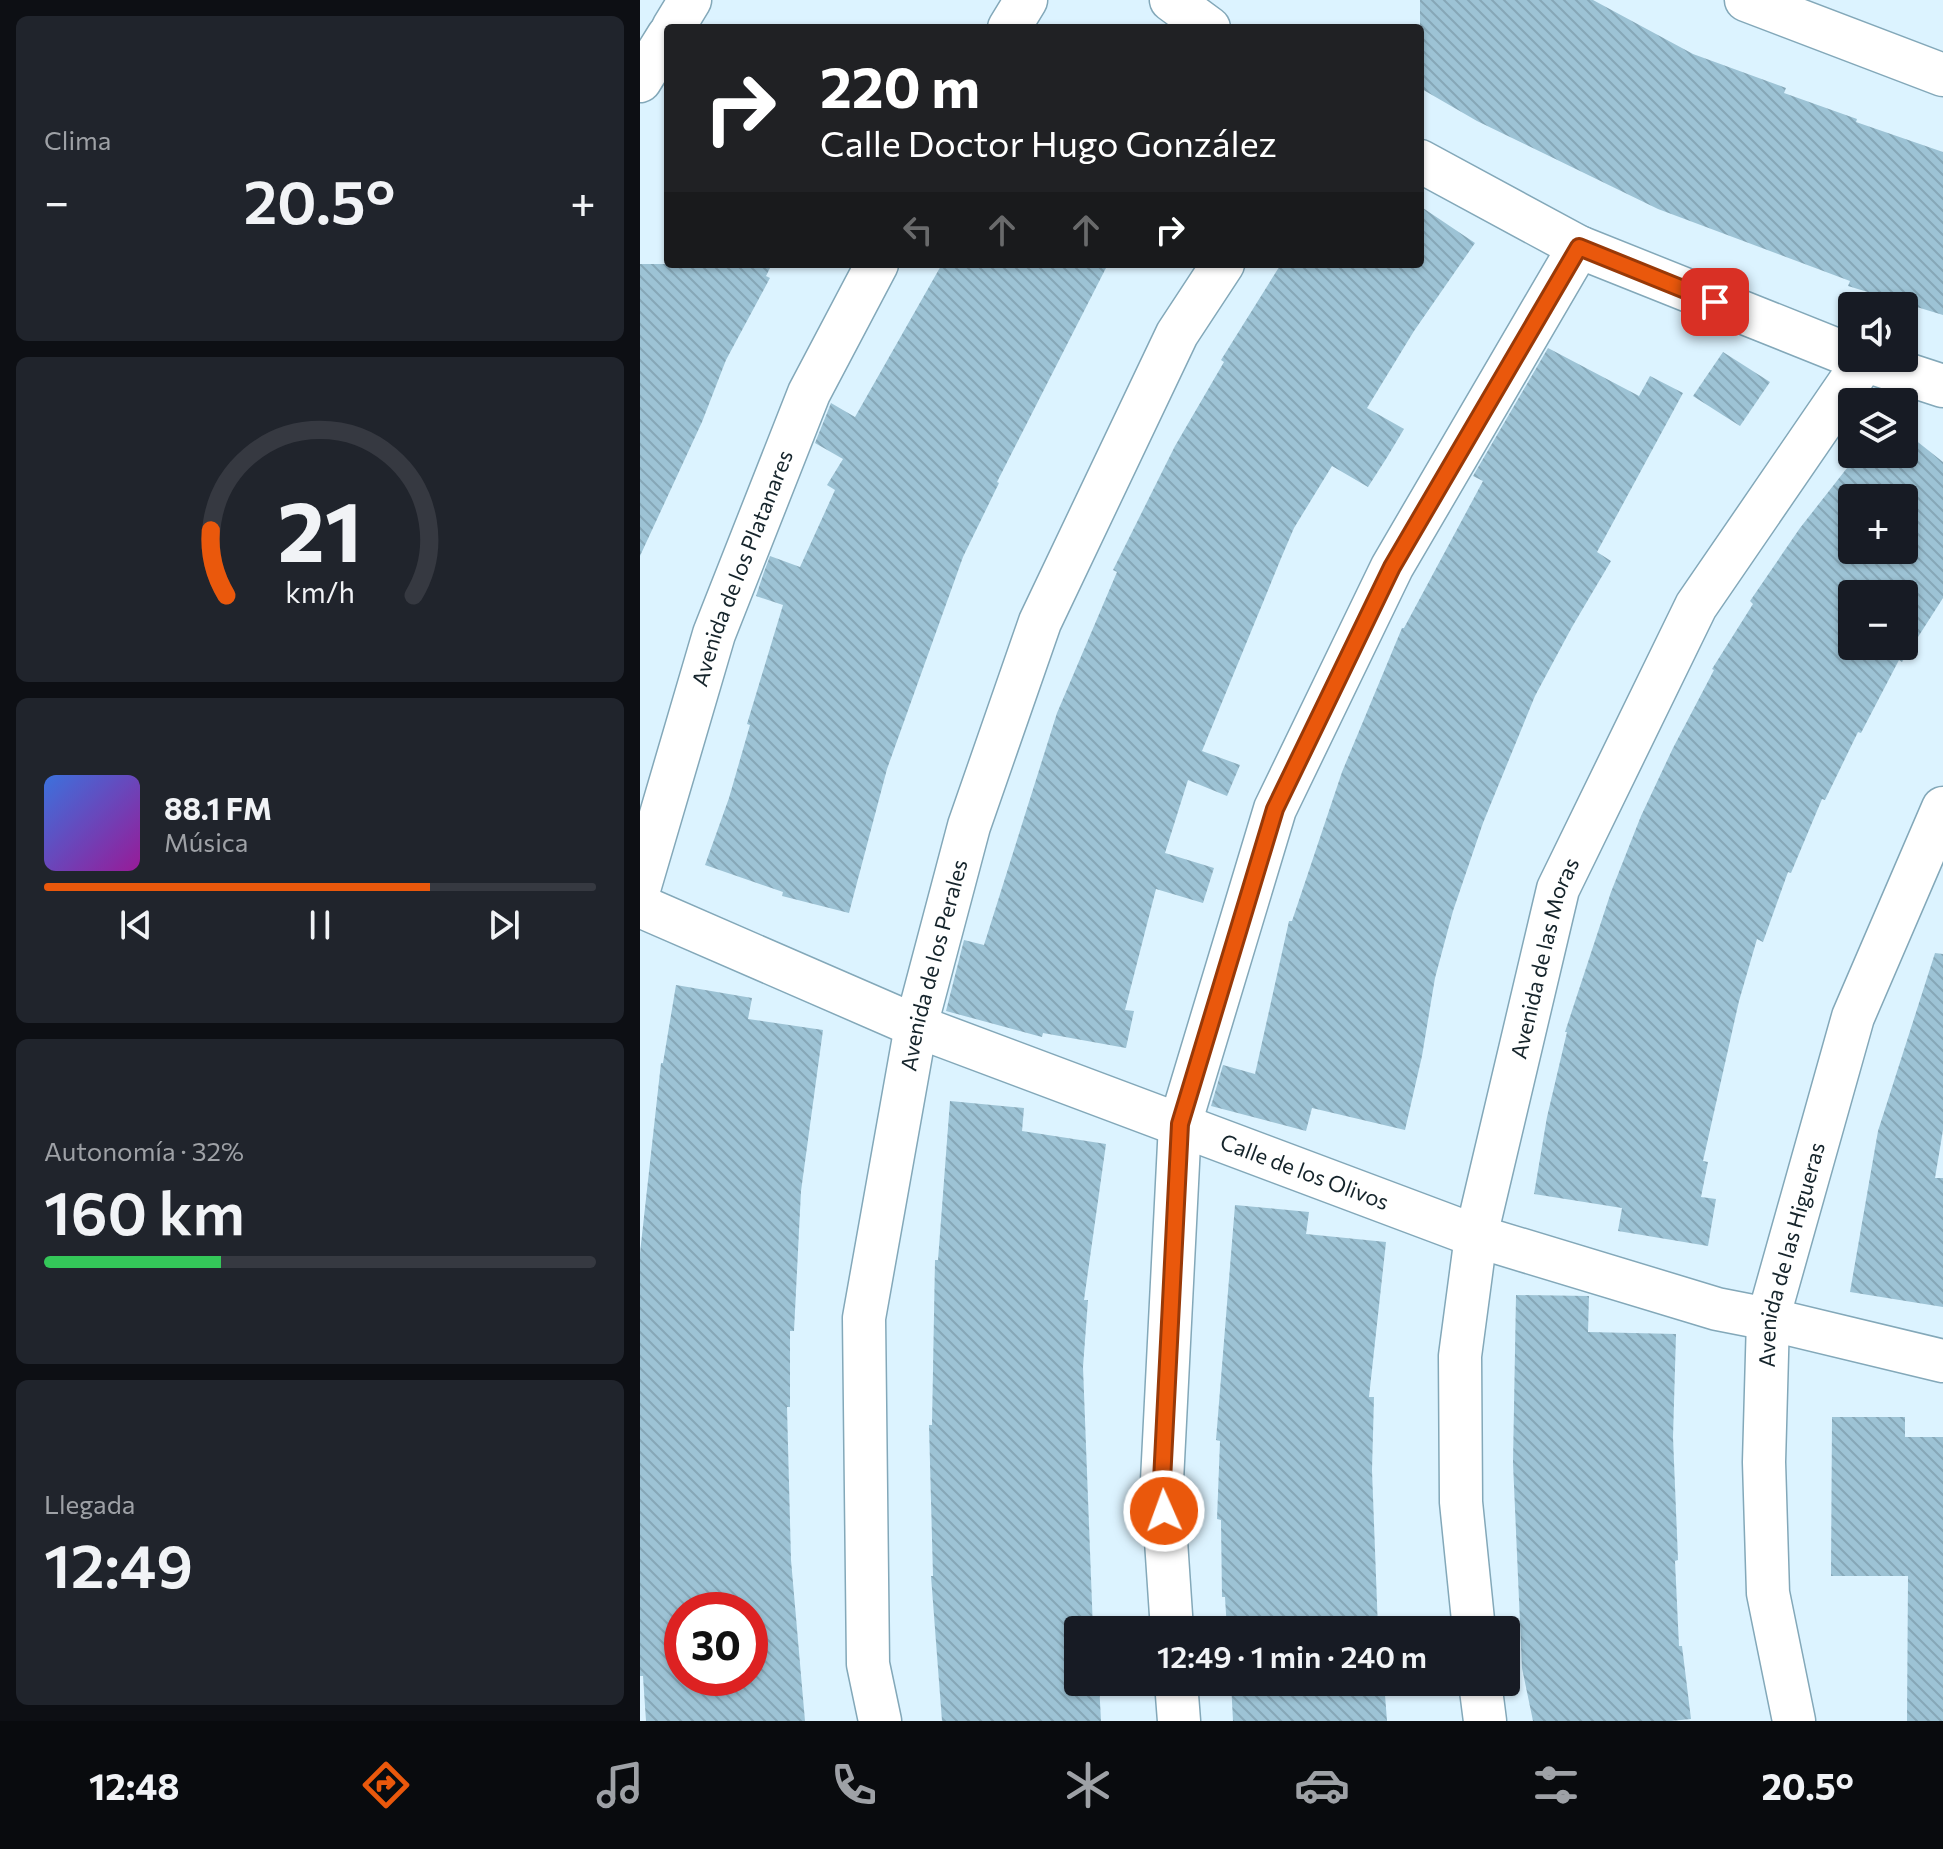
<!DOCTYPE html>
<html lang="es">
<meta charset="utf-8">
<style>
body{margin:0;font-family:Commissioner,sans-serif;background:#20242c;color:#f1f3f6;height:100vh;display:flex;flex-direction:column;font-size:30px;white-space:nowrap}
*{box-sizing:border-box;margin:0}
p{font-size:26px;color:#9ea1a6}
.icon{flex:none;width:44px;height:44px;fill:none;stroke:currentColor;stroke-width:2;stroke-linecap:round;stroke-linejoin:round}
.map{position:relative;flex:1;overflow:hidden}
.panel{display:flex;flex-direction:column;gap:16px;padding:16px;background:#0d0f14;width:640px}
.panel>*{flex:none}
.guide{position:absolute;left:24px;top:24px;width:760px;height:244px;border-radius:8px;box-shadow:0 2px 6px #0004;background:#202124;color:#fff;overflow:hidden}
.controls{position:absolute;left:1198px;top:292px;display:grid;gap:16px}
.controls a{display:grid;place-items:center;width:80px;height:80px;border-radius:8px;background:#171b24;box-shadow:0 2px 6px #0004;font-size:40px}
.speed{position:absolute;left:24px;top:1592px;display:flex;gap:16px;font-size:40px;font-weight:700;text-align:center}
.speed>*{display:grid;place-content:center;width:104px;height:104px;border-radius:50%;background:#171b24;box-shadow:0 2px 6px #0004;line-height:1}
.speed .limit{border:12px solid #d22;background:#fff;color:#111}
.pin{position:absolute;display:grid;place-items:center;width:68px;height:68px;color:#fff;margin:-34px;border-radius:16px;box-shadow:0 4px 12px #0006}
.me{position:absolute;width:88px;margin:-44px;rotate:358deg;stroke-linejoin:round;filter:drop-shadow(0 0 6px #0008)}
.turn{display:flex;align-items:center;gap:28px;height:168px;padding:0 24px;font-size:36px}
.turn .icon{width:104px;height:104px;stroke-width:2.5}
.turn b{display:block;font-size:56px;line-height:68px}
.lanes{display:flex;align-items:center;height:76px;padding:0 24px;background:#0003;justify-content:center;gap:40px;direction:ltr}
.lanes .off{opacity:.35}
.big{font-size:60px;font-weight:600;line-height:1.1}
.panel .widget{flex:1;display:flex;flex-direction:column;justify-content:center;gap:12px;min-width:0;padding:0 28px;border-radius:12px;background:#20242c}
.panel .dial{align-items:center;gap:0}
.dial svg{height:208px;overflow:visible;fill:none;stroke:#363941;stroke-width:7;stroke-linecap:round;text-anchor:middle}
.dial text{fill:#f1f3f6;stroke:none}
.song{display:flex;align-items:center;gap:24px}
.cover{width:96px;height:96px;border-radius:12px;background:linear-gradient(135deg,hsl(220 70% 55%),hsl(300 70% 35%))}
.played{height:8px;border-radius:4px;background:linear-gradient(90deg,#ea580c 70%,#363941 70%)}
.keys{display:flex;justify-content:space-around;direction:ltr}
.heat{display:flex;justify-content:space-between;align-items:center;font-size:44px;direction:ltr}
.charge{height:12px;border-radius:6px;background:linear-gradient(90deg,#34c759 32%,#363941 0)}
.trip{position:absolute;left:424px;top:1616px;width:456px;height:80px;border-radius:8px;background:#171b24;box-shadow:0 2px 6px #0004;font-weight:600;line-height:80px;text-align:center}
.tab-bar{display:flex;height:128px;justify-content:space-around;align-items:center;background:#090b0e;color:#9ea1a6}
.tab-bar .icon{width:56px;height:56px}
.tab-bar .current{color:#ea580c}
.tab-bar b{font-size:36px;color:#f1f3f6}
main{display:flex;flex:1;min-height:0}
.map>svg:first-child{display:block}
</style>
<main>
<section class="panel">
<div class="widget"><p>Clima</p>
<div class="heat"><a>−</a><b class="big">20.5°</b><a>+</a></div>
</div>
<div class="widget dial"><svg viewBox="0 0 100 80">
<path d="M14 69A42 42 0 1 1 86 69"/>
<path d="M14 69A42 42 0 0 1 8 44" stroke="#ea580c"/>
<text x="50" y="56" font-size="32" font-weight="700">21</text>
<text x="50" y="72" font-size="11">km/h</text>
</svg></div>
<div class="widget">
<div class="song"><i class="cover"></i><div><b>88.1 FM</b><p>Música</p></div></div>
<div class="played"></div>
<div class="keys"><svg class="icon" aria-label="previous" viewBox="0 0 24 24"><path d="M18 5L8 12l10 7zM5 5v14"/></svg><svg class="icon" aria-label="pause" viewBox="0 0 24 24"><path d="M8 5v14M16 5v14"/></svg><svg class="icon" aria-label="next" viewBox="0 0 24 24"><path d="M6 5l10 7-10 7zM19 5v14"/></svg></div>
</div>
<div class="widget"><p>Autonomía · 32%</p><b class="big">160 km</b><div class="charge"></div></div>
<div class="widget"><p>Llegada</p><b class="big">12:49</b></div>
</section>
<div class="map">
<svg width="1303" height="1721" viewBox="0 0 1303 1721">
<defs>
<pattern id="building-back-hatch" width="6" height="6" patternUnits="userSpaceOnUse" patternTransform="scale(2)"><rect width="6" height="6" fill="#9dc3d5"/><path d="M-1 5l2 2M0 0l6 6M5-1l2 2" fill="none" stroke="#86a7b7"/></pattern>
</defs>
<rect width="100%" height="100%" fill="#dcf3ff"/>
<g fill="url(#building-back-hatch)" fill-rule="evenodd">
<polygon points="780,0 953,0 1053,54 1146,88 1144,93 1217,119 1216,122 1303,152 1303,315 1208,286 1210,281 1018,209 837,121 780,88"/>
<polygon points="780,206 835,243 774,331 727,408 764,429 746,459 728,487 692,466 654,528 642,556 562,751 600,765 587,796 548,780 525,853 574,868 563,903 516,889 485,1010 494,1011 486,1048 403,1033 402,1037 306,1011 324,940 344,945 417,713 477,572 473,570 535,446 584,362 581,360 641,264 780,264"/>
<polygon points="0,264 132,264 126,276 130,278 86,360 62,422 0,556"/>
<polygon points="302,264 468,264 357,482 359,483 323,557 247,769 209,913 142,896 143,892 65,865 89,798 110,725 107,724 143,605 116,596 124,572 130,556 160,567 195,490 187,485 203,459 175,443 191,403 215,417"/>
<polygon points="908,348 999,396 1010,376 1043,393 957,552 971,561 932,627 895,696 843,823 813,911 795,978 782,1056 765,1130 672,1108 666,1131 571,1106 583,1065 615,1074 649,921 652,921 702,772 762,628 764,628 843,481 833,476"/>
<polygon points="1083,352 1130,382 1100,426 1053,396"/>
<path d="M 1264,431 L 1303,462 L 1303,598 L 1262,662 L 1259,660 L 1221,733 L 1218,732 L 1185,800 L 1182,799 L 1151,873 L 1148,872 L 1123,942 L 1117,939 L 1099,1001 L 1063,1161 L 1068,1162 L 1061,1197 L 1076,1199 L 1068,1246 L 978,1231 L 982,1208 L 894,1194 L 907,1117 L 927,1032 L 925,1032 L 971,892 L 1001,816 L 1033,748 L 1074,670 L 1072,669 L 1113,604 L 1110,601 L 1160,528 L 1218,454 L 1264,454 ZM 1212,498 L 1264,498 L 1264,550 L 1212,550 ZM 1212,594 L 1264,594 L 1264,646 L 1212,646 Z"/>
<polygon points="1295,953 1303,954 1303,1130 1295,1178 1303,1178 1303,1307 1210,1292 1238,1131"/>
<path d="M 36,985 L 112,998 L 108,1019 L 183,1030 L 161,1191 L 154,1331 L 150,1331 L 150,1407 L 147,1407 L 151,1560 L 165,1721 L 6,1721 L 3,1676 L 0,1676 L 0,1253 L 21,1063 L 23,1063 ZM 42,1610 L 110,1610 L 110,1678 L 42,1678 Z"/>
<polygon points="310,1101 384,1108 382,1131 466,1144 444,1300 448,1300 443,1367 453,1630 438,1630 438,1682 459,1683 461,1721 302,1721 291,1576 293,1576 289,1425 292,1425 295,1260 298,1260"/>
<polygon points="595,1205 669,1212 666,1234 746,1242 729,1397 734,1397 732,1470 738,1630 587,1630 585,1597 582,1597 581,1520 577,1519 580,1441 576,1440"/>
<polygon points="876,1295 949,1296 948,1332 1036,1334 1033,1437 1038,1560 1035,1561 1039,1646 1042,1646 1051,1719 1031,1721 893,1721 882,1668 873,1463"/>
<polygon points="1192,1417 1265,1417 1265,1437 1303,1437 1303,1721 1267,1721 1268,1576 1191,1576"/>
<polygon points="591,1682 744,1682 747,1721 593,1721"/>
</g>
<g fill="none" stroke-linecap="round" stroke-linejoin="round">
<defs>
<g id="minor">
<polyline points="531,0 569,28"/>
<polyline points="1106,0 1303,75"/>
<polyline points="33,28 50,0"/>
<polyline points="369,28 386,0"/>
<polyline points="0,81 28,36"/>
<polyline points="780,161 939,247 1212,356"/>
<polyline points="1217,358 1303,386"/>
<path id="s1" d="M 0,886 L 74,634 L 169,393 L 237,264"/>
<path id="s2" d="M 0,906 L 276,1026 L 836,1236 L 1077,1309 L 1128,1319 L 1303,1361"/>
<polyline points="532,1630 522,1481 540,1124 635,809 752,567 939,247"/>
<path id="s3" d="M 834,1630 L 821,1502 L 820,1356 L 836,1236 L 918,889 L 1056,606 L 1224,361"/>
<polyline points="536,1682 539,1721"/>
<polyline points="840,1682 845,1721"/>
<path id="s4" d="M 240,1721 L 228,1664 L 224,1318 L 276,1026 L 329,826 L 400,622 L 537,334 L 583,264"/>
<path id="s5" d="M 1154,1721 L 1128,1593 L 1124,1462 L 1128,1319 L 1213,1017 L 1303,808"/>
</g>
</defs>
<use href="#minor" stroke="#83a8b9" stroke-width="45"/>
<use href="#minor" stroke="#fff" stroke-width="42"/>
</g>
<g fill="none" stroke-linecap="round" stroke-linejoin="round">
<defs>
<polyline id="route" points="524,1511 522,1481 540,1124 635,809 752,567 939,247 1075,302"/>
</defs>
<use href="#route" stroke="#983908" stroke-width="20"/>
<use href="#route" stroke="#ea580c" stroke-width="14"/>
</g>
<g text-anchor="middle" stroke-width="6" stroke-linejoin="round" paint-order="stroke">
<g font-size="22" fill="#15242b" stroke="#fcfcfc">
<text dy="8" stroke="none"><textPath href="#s1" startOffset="334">Avenida de los Platanares</textPath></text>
<text dy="8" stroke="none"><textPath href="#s3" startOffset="682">Avenida de las Moras</textPath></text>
<text dy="8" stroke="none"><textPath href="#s4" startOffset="764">Avenida de los Perales</textPath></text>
<text dy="8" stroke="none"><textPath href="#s2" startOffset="716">Calle de los Olivos</textPath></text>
<text dy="8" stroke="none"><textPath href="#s5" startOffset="472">Avenida de las Higueras</textPath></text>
</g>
</g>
</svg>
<div class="controls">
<a><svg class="icon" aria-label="sound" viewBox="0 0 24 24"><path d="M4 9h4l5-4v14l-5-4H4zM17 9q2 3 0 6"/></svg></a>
<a><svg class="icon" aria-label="layers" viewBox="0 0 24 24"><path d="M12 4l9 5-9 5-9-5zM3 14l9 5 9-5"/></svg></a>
<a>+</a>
<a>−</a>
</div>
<div class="speed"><div class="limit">30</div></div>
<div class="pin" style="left:1075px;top:302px;background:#d93025"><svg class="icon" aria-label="arrive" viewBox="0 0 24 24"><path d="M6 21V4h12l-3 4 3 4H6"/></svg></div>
<svg class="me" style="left:524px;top:1511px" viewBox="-20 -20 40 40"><circle r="17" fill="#ea580c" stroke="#fff" stroke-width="3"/><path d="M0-11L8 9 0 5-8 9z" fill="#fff"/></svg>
<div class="trip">12:49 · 1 min · 240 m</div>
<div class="guide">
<div class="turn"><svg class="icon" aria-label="right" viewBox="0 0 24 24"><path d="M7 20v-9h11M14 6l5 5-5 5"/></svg><div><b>220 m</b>Calle Doctor Hugo González</div></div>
<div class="lanes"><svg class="icon off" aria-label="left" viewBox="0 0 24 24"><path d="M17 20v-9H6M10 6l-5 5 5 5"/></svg><svg class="icon off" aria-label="ahead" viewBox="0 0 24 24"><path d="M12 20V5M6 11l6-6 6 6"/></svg><svg class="icon off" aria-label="ahead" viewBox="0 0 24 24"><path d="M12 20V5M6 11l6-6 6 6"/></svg><svg class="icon" aria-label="right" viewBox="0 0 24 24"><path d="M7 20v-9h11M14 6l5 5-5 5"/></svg></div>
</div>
</div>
</main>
<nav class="tab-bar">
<b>12:48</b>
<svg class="icon current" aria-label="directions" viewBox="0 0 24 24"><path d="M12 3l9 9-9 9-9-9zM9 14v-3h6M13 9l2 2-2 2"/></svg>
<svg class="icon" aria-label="music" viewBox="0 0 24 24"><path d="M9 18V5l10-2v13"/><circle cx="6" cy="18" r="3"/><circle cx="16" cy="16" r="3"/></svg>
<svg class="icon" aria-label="phone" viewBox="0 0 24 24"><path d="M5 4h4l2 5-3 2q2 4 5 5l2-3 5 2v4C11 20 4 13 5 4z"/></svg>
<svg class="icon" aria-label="climate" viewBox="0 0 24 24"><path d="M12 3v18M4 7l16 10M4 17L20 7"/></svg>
<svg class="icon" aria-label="car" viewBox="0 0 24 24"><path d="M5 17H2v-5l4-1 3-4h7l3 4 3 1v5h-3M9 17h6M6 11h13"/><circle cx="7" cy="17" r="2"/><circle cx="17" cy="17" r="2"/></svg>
<svg class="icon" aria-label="filters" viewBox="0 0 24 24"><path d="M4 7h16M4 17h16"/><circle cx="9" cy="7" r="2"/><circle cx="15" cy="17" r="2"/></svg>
<b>20.5°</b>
</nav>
